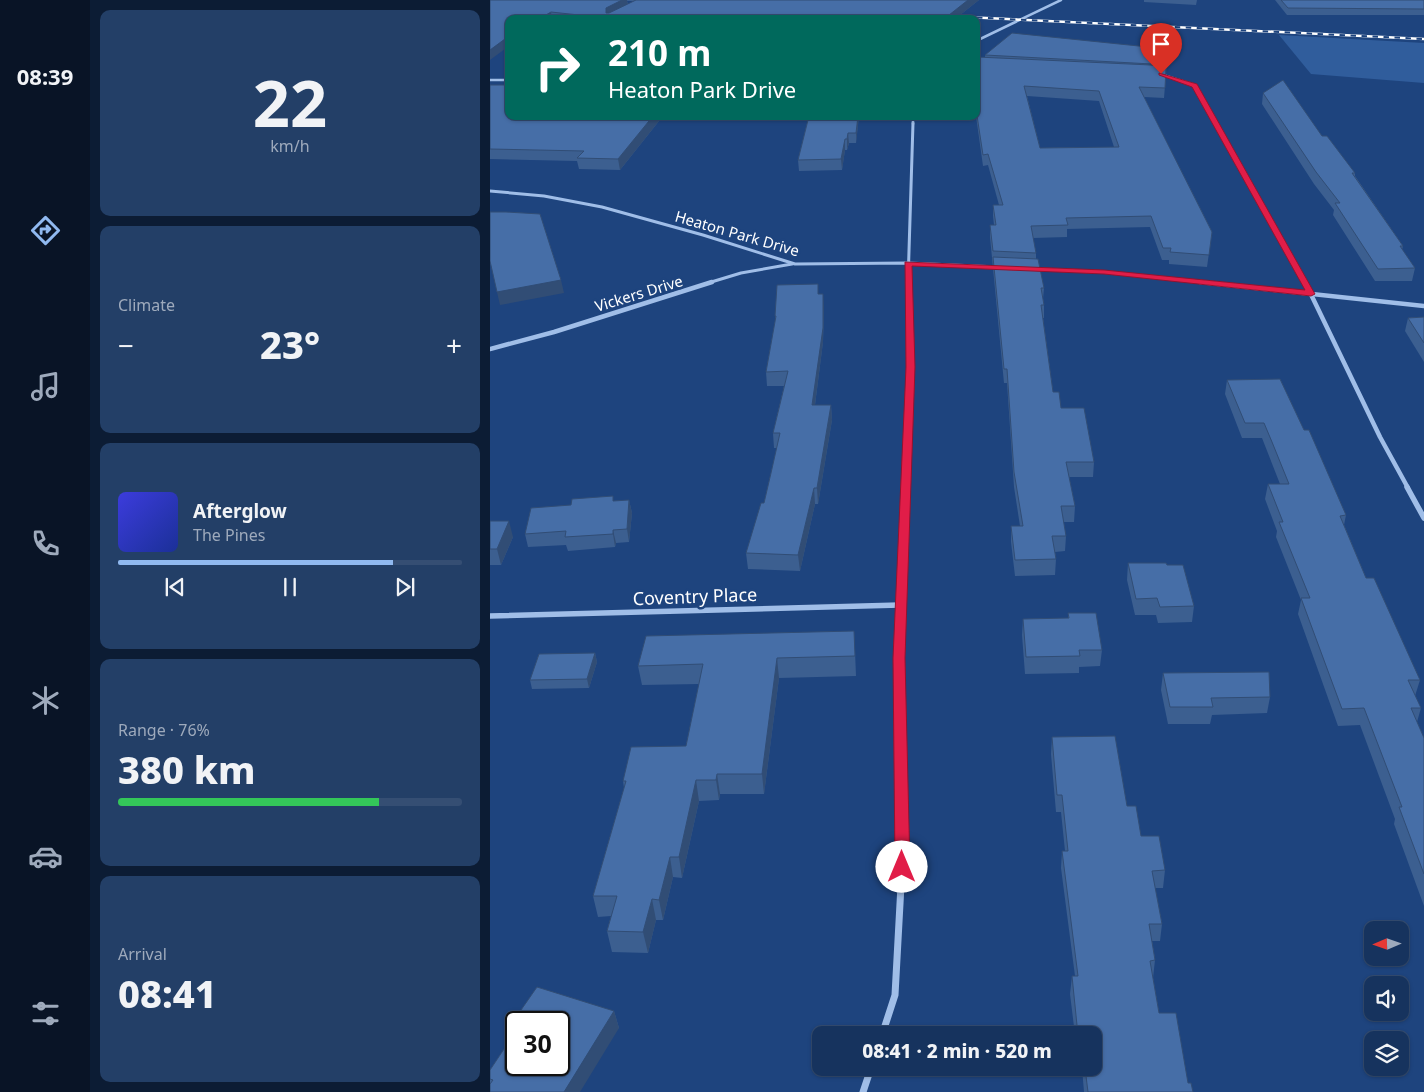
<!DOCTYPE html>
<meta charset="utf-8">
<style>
body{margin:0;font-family:"Noto Sans",sans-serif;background:#233f67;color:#f1f3f6;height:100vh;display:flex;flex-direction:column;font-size:19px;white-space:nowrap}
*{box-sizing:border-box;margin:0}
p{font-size:16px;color:#9eaabc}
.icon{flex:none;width:28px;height:28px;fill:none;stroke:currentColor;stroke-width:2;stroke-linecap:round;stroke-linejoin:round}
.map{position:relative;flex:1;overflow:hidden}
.drawer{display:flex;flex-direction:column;gap:10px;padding:10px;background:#0c1c34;width:400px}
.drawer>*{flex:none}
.banner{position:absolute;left:15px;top:15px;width:475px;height:105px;border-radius:10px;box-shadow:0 1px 4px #0004,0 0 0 1px #354e73;background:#00695c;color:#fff;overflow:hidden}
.needle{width:32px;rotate:268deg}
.tools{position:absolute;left:874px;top:921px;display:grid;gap:10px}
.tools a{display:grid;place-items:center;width:45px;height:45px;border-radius:10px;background:#16335e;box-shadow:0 1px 4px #0004,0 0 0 1px #354e73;font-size:25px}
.speed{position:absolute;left:15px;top:1011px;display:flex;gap:10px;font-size:25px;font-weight:700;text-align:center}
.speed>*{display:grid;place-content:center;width:65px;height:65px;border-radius:50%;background:#16335e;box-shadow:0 1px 4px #0004,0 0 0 1px #354e73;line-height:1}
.speed .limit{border:2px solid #111;border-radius:8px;background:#fff;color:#111}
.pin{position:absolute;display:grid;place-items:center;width:42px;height:42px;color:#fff;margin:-51px -21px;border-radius:50% 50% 50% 0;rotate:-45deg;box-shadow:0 0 5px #0007}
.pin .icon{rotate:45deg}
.me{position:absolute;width:55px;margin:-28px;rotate:0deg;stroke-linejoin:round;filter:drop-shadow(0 0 4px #0008)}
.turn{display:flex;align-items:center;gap:18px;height:105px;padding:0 20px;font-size:22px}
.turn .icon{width:65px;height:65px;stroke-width:2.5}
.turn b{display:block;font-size:35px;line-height:42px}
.big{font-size:38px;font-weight:800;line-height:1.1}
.drawer .widget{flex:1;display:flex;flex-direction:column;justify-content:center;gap:8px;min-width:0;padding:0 18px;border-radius:10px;background:#233f67}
.drawer .dial{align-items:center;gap:0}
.dial b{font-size:65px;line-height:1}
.song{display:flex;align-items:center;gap:15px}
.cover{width:60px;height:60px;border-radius:8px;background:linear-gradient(135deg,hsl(240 70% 55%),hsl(230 70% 35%))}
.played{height:5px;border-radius:2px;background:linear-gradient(90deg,#90b9f0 80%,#354e73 80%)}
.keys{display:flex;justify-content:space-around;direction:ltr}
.heat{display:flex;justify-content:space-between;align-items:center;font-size:28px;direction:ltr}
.charge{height:8px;border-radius:4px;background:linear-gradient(90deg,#34c759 76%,#354e73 0)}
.trip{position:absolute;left:322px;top:1026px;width:290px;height:50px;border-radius:10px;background:#16335e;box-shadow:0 1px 4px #0004,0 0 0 1px #354e73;font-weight:800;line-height:50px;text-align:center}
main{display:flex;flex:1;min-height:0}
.tabs{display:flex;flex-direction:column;width:90px;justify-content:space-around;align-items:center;background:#091426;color:#9eaabc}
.tabs .icon{width:35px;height:35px}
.tabs .selected{color:#90b9f0}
.tabs b{font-size:22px;color:#f1f3f6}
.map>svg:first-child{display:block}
</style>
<main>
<nav class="tabs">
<b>08:39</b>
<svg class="icon selected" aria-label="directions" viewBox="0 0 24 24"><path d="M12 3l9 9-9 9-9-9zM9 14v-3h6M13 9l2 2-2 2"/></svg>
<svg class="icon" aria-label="music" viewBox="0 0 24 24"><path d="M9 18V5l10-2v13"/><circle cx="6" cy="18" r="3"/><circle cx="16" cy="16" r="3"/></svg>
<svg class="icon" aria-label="phone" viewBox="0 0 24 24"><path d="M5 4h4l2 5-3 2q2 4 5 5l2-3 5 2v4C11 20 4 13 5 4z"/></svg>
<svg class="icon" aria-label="climate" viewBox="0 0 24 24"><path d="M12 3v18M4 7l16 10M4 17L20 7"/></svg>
<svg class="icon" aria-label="car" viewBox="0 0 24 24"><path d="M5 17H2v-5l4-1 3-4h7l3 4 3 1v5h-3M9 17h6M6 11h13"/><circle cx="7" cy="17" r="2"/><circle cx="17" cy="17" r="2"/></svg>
<svg class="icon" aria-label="filters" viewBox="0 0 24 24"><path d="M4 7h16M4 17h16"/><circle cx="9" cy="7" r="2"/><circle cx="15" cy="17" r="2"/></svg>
</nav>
<section class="drawer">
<div class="widget dial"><b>22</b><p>km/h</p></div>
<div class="widget"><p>Climate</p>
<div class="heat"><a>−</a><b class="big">23°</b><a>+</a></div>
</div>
<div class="widget">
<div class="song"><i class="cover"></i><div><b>Afterglow</b><p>The Pines</p></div></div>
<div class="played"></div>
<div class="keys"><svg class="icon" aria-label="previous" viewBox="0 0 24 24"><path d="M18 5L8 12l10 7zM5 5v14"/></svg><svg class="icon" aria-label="pause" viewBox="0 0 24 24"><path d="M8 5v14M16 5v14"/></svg><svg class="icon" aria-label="next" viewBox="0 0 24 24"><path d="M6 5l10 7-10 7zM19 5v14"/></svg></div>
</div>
<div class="widget"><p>Range · 76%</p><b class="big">380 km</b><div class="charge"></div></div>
<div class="widget"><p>Arrival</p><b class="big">08:41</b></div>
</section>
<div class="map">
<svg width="934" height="1092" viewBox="0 0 934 1092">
<rect width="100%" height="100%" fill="#1e447e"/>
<polygon fill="#305d9c" points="789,35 934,43 934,83 821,74"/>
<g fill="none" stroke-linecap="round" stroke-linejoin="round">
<g stroke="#a0bee8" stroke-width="2.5">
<polyline points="486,41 571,0"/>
<polyline points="670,74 705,85 727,124"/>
<polyline points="0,80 19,80"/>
<polyline points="423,124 423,116"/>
</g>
<g stroke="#a0bee8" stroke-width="3">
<polyline points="726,123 816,283"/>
<polyline points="0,191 54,196 112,207 213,235 305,264 418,263 508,267"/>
<polyline points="544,269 614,272 721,283"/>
<polyline points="218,283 251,273 302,264"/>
<polyline points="418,283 423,123"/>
</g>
<g stroke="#a0bee8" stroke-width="4.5">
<polyline points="710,282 934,306"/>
<polyline points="815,282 890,437 918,488"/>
<polyline points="0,349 64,332 222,282"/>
<polyline points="415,488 420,367 418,282"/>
</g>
<g stroke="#a0bee8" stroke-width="5.5">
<polyline points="917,487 934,518"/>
<polyline points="0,616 410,605"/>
<polyline points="411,753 410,605 415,487"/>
</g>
<g stroke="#a0bee8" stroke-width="7">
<polyline points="392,1035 405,995 412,867 411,751"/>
<polyline points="373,1092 381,1068"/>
</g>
<defs>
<polyline id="rail" points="454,16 934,39"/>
</defs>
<use href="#rail" stroke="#fff" stroke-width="2.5"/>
<use href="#rail" stroke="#1e447e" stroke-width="2" stroke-dasharray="5.5" stroke-linecap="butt"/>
</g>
<g fill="#3c5f90" fill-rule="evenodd">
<path d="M 0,0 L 489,0 L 465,19 L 19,19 ZM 137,1 L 143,1 L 138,4 Z"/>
<polygon points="654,0 707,0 706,5 654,2"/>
<polygon points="785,0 934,0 934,15 797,15"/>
<path d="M 678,49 L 674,98 L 654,97 L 722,232 L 717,267 L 679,264 L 679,260 L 672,260 L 660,227 L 577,229 L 577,237 L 543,238 L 546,253 L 546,259 L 554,288 L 553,299 L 554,305 L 554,318 L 553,318 L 563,392 L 571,408 L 604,462 L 603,477 L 579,477 L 585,506 L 584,522 L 573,522 L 576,536 L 575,551 L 565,552 L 566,559 L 565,575 L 525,576 L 521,542 L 521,526 L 530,526 L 524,487 L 517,383 L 514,383 L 500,237 L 500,225 L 504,225 L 503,216 L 503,205 L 509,205 L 498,165 L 493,166 L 486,116 L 486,58 L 495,57 L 495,55 ZM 537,96 L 609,101 L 624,147 L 550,148 Z"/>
<polygon points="0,85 19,116 173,116 130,170 89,169 87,161 0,159"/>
<polygon points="773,93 832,136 865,173 865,176 913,246 912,250 925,268 922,281 885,281 843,215 844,210 824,184 772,104"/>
<polygon points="319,116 369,116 366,143 359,143 357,150 355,150 352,170 309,171 308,160"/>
<polygon points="329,294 334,307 333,342 325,405 341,405 342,420 328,504 325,504 310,571 258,569 256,553 274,503 281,473 287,448 284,448 283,433 294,386 277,386 276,372 285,322 285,316"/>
<polygon points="934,317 934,362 915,331 918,318"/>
<polygon points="737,380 814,430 856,515 854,525 876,578 930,680 925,696 931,708 927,722 934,738 934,906 904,824 905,819 870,725 848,726 808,614 811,600 786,537 787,531 775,499 778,484 790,484 772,438 752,438 735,394"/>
<polygon points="139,500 142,513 139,542 126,543 125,547 78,551 76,545 38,547 35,534 81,505"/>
<polygon points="0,521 23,537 11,565 0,565"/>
<polygon points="638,563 677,565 704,606 702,622 668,623 666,615 645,615 637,580"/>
<polygon points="578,613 612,650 610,666 589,667 589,673 535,674 532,635 533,619 578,618"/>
<polygon points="365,651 366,676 289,678 274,794 230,794 229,800 209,801 192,878 183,877 173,920 166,920 158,953 122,952 117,931 121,916 108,917 103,896 134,788 133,781 196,746 209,684 152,685 148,666"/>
<polygon points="105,653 107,662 99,688 42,689 40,680"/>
<polygon points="673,673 780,697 777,713 722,715 720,724 678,724 671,690"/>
<polygon points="562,737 637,806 651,836 675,870 673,888 665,888 672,924 670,941 662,941 665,960 663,978 669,1013 698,1083 703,1092 594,1092 592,1068 604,1068 604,1035 585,1035 580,994 582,976 585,976 571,868 572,851 575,851 571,812 566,812 561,754"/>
<polygon points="31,1010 124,1011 129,1028 0,1092 0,1070 34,1019"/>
</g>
<g fill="#314d75">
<polygon points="132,0 137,0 138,6 117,16 116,13 116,8"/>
<polygon points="478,0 489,0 465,19 454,19"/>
<polygon points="61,12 62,19 49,19"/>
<polygon points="19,36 19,46 0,60 0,50"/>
<polygon points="163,116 173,116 130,170 128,159"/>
<polygon points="368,116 369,116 366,143 366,133"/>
<polygon points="358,133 359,143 357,150 357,139"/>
<polygon points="355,139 355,150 352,170 351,159"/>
<polygon points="71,280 74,293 10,305 7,292"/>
<polygon points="333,294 334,307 333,342 323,420 322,405"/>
<polygon points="341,405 342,420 328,504 327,488"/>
<polygon points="324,488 325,504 310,571 308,555"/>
<polygon points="139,500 142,513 139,542 137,529"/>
<polygon points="19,521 23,537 11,565 7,549"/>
<polygon points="123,530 126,543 125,547 123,534"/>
<polygon points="105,653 107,662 99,688 97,679"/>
<polygon points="287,658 289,678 274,794 272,774"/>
<polygon points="227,774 230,794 229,800 226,780"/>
<polygon points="206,780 209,801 192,878 189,857"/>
<polygon points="180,857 183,877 173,920 169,900"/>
<polygon points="162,899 166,920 158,953 153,932"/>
<polygon points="124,1011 129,1028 90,1092 74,1092"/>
</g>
<g fill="#466ea7" stroke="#314d75" fill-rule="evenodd">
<polygon points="0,0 132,0 116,8 116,13 119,13 146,0 478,0 454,19 126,19 61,12 49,19 19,19 19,36 0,50"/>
<polygon points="791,0 934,0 934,9 798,8"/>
<polygon points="522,33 678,49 677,67 662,64 495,55"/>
<path d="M 487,57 L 661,65 L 676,68 L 675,88 L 649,87 L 722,232 L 719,255 L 680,252 L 681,248 L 673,248 L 661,216 L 576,218 L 578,225 L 541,226 L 546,253 L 503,251 L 500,225 L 506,225 L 503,205 L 513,205 L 498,154 L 493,155 L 486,109 L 486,75 L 489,71 L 486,71 L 486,58 ZM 534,86 L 609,91 L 629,147 L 550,148 Z"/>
<polygon points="793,80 832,136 837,136 865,173 862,173 913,246 910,246 925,268 888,269 845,203 850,203 826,172 773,93"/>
<polygon points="0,85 19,85 19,116 163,116 128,159 87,158 94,151 0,149"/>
<polygon points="319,116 368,116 366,133 358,133 357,139 355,139 351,159 308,160"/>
<polygon points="0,212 16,212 50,214 71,280 7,292 0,261"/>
<polygon points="503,257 548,259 554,288 551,288 554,305 551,305 563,392 569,392 571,408 594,408 604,462 576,462 585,506 571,506 576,536 562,536 566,559 525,560 521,526 533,526 524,472 517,369 514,369"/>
<polygon points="328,284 328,294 333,294 333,328 322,405 341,405 327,488 324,488 308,555 256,553 271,503 274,503 281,473 290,433 283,433 298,371 276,372 286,316 285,316 287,285"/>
<polygon points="934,317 934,343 918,318"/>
<polygon points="790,379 814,430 819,430 856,515 850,516 876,578 884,578 930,680 918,680 931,708 921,708 934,738 934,874 909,807 912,807 874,708 852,709 811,598 820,598 789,522 793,522 778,484 799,484 782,442 774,423 755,423 737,380"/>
<polygon points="123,496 123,501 139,500 137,529 123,530 123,534 75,537 76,531 35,534 41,508 81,505 82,499"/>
<polygon points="0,521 19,521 7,549 0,549"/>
<polygon points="638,563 676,563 677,565 693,565 704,606 670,607 667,598 646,599"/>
<polygon points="578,613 606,613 612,650 589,650 590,656 536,657 533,619 579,618"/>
<polygon points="364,631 365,656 287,658 272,774 227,774 226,780 206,780 189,857 180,857 169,900 162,899 153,932 117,931 127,896 103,896 136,781 133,781 141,747 196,746 213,664 148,666 156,636"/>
<polygon points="105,653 97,679 40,680 49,654"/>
<polygon points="779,672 780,697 721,698 723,707 680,707 673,673"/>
<polygon points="625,736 637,806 646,806 651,836 669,836 675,870 662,871 672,924 659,924 665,960 660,961 669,1013 686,1013 698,1083 701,1083 703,1092 598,1092 595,1068 604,1068 604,1035 588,1035 582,976 588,976 572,851 578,851 572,795 567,795 562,737"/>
<polygon points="47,987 124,1011 74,1092 0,1092 0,1084 3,1080 0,1079 0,1070 26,1031 26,1065 69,1065 69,1022 32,1022 39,1012 31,1010"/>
</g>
<polygon fill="#e11d48" stroke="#92132f" points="669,73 707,84 825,294 821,296 614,274 422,266 425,367 415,658 420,867 418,871 412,873 407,871 405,867 403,658 416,367 415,262 614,270 815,290 702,87 669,75"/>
<g text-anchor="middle" stroke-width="5" stroke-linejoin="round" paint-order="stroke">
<g font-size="15" fill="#fff" stroke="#1e447e">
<text transform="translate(247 234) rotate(16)" y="5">Heaton Park Drive</text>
<text transform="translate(149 294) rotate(-17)" y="5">Vickers Drive</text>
</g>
<g font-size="18" fill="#fff" stroke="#1e447e">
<text transform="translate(205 597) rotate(-2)" y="6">Coventry Place</text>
</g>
</g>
</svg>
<div class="tools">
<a><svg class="needle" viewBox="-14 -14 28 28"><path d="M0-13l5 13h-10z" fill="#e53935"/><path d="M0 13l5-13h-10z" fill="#9eaabc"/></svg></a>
<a><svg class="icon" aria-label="sound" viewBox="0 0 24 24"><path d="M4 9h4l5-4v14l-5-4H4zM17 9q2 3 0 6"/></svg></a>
<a><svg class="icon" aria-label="layers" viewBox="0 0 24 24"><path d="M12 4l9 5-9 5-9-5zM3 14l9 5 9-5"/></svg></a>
</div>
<div class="speed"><div class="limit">30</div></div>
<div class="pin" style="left:671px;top:74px;background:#d93025"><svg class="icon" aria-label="arrive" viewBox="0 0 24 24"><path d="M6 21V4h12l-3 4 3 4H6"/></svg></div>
<svg class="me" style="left:412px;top:867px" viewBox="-20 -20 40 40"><circle r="19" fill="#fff"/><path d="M0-13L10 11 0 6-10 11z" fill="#e11d48"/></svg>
<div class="trip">08:41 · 2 min · 520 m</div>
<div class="banner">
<div class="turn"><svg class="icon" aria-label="right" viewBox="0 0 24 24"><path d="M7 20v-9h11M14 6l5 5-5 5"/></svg><div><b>210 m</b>Heaton Park Drive</div></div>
</div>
</div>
</main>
